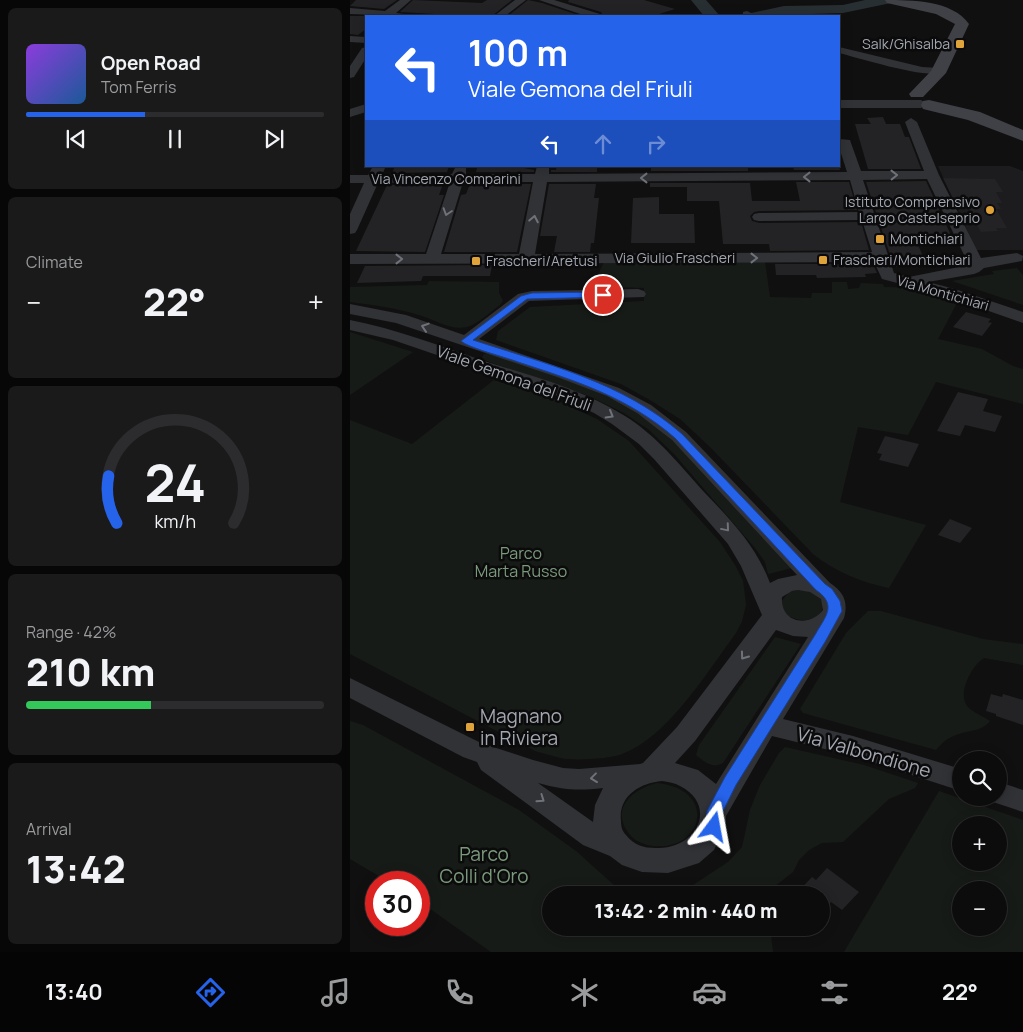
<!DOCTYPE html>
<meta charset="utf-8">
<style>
body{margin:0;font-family:Manrope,sans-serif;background:#1a1a1b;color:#f1f3f6;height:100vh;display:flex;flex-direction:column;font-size:19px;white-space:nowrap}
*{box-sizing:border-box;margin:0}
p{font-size:16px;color:#9a9b9d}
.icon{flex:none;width:28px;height:28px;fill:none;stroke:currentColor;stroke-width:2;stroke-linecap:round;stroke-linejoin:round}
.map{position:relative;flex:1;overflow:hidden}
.sheet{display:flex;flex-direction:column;gap:8px;padding:8px;background:#070707;width:350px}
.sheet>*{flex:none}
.hud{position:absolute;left:15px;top:15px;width:475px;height:152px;border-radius:0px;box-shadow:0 2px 12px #0003,0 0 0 1px #2c2c2e;background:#2563eb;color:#fff;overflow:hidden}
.controls{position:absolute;left:602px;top:751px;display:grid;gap:10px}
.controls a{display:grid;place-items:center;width:55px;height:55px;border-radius:50%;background:#0c0c0d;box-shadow:0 2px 12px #0003,0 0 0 1px #2c2c2e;font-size:25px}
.speed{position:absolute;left:15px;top:871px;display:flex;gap:10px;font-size:25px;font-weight:700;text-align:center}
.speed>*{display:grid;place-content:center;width:65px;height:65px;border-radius:50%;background:#0c0c0d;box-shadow:0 2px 12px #0003,0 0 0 1px #2c2c2e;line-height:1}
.speed .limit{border:8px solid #d22;background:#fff;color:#111}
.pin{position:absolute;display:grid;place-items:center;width:42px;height:42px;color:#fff;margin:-21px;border:2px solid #fff;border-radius:50%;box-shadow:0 1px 5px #0007}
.me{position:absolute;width:55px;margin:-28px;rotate:13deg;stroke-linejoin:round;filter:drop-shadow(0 0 4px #0008)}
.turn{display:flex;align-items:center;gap:18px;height:105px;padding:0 20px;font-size:22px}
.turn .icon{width:65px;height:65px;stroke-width:2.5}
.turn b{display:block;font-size:35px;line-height:42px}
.lanes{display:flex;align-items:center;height:48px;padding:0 20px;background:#0003;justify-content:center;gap:25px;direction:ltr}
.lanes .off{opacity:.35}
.big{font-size:38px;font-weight:800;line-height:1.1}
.sheet .card{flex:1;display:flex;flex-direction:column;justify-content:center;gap:8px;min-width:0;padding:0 18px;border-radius:8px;background:#1a1a1b}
.sheet .dial{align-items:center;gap:0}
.dial svg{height:130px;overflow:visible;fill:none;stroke:#2c2c2e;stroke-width:7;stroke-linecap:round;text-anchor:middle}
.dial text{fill:#f1f3f6;stroke:none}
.song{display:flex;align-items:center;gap:15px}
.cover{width:60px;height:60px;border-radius:8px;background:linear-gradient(135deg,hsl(270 70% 55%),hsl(210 70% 35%))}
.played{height:5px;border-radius:2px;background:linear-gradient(90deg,#2563eb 40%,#2c2c2e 40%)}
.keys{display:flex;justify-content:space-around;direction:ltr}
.heat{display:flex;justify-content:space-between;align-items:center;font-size:28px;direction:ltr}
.charge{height:8px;border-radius:4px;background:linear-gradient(90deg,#34c759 42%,#2c2c2e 0)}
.trip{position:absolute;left:192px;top:886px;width:288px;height:50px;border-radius:25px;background:#0c0c0d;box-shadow:0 2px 12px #0003,0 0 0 1px #2c2c2e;font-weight:800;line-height:50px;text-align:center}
.tab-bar{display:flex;height:80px;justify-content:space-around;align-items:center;background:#050505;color:#9a9b9d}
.tab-bar .icon{width:35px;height:35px}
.tab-bar .selected{color:#2563eb}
.tab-bar b{font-size:22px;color:#f1f3f6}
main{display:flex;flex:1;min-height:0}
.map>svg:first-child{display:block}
</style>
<main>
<section class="sheet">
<div class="card">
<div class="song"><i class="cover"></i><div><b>Open Road</b><p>Tom Ferris</p></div></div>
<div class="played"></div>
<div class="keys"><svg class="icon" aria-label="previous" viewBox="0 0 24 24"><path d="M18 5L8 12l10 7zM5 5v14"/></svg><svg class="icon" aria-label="pause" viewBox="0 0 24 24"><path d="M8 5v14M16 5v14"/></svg><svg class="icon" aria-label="next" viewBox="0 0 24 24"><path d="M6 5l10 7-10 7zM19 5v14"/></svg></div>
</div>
<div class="card"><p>Climate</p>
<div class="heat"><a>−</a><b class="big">22°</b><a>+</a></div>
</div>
<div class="card dial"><svg viewBox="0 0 100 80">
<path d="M14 69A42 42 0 1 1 86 69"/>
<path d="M14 69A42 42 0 0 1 9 40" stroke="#2563eb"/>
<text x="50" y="56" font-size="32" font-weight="700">24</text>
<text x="50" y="72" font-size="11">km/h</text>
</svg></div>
<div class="card"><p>Range · 42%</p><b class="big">210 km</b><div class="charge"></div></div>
<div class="card"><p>Arrival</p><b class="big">13:42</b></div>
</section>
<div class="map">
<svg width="673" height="952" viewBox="0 0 673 952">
<rect width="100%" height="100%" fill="#101011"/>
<polygon fill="#1c1c1e" points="588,166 660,166 673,171 673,250 626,250"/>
<g fill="#171b17" fill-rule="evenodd">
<path d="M 254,262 L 415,262 L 420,297 L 461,298 L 462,293 L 482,293 L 482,282 L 497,282 L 498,289 L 509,288 L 511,283 L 533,284 L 534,287 L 570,288 L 607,303 L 588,339 L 632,349 L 663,366 L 673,369 L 673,404 L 586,382 L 558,435 L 508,427 L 490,502 L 576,525 L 539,588 C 510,582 486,572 463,554 L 359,446 L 330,419 L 300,400 L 271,384 L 146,340 L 148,331 L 180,307 L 294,301 L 294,288 L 243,286 Z"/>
<polygon points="667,268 673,275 673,305 602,281 644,274 642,271"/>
<path d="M 79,281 L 149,282 L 149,293 L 153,301 L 150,305 C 140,312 128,324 117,327 C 101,331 84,319 69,315 C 46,308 23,305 0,302 L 0,287 L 77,285 Z"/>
<polygon points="0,332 63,352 0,395"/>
<polygon points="139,353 243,389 279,407 314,433 337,454 442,568 418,574 415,562 405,548 324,454 298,429 274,413 239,396 131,359 134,354"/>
<path d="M 144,380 L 206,400 L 247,419 L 279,441 L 370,542 L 385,565 L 393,581 L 396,605 L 392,621 L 386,633 C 357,672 318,737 272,754 C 259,759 224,761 211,758 C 202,756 193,753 185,751 L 0,654 L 0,420 L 62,444 Z"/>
<path d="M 447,590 C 494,592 469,637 434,613 L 431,602 L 439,592 Z"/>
<path d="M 518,611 L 531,611 L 633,639 L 673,644 L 673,665 L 634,658 C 622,665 607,693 617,706 C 623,713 633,716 640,721 C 631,732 618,730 606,735 C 597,738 592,743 586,750 L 453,713 L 450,709 L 496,633 Z"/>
<path d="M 425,637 L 451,644 L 373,763 C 362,769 355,762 346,755 L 349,745 Z"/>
<polygon points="0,721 13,725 169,810 226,851 275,895 201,895 201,928 420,928 423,952 141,952 69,901 69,882 39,882 0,859"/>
<polygon points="435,747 514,765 568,783 565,788 539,799 493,842 472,843 459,850 449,860 443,872 420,890 418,895 278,895 283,886 308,890 340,887 378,862 392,847 400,810 410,785 429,753"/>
<path d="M 307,783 C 367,789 355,851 303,846 C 296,845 287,842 282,837 C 258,811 280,790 307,783 Z"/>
<path d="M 589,791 L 673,820 L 673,952 L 494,952 ZM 611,825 L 649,825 L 649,862 L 611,862 ZM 611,890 L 649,890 L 649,928 L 611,928 Z"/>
</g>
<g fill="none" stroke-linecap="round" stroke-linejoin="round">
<g fill="#282f33" fill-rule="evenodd">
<polygon points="341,0 356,0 370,16 354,16"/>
<polygon points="515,0 543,0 541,3 493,13 398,16 401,13 434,6 493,5"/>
</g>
</g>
<g fill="#232325">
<polygon points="6,0 47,0 34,9 0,6"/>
<polygon points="63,0 132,3 137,0 162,0 142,16 81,16 84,14 50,12"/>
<polygon points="178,0 192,3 231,16 158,16"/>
<polygon points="219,0 294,0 325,9 303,16 253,16 251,12 218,2"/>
<polygon points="0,16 16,16 16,29 8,35 0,34"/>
<polygon points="533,117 536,124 550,124 555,137 559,137 571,169 518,169 505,124 521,124 517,118"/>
<polygon points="45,166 99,166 97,172 42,173"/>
<polygon points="207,166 222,167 247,167 247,172 201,172 201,170 206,170"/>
<rect x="301" y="166" width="97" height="5"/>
<polygon points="443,166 489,166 490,170 444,170"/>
<polygon points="127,168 174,168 184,170 184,172 126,172"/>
<polygon points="593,178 645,179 653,192 646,192 652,203 647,203 651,209 646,209 657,228 646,228 648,231 631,232 618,208 608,208"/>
<polygon points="576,181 605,244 568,245 576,263 572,263 573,267 544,267 516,182"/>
<polygon points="446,182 499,182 507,210 409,211 404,212 400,216 402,221 409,223 511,222 519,250 420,251 419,244 373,244 369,201 337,201 337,187 300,187 300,183 400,183 402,201 450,201"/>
<polygon points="93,184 89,195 94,195 75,252 6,251 37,185"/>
<polygon points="120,184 181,184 167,252 94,252 111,195 116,194"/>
<polygon points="199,184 246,184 244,198 249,198 244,243 241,243 240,252 204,252 207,236 190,236"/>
<polygon points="309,197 309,214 344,214 345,243 281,243 283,198"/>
<polygon points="425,264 523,264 527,273 515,274 516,277 467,278 466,275 426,275"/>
<polygon points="142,265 140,276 73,276 71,281 7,283 15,266"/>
<polygon points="616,312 641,319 638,322 642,323 632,336 603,327"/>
<polygon points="608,392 638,399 633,411 652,416 645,432 615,425 610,436 587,431"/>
<polygon points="535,436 569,444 558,467 529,460 532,454 527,453"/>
<polygon points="600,519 622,528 610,543 588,535"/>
<polygon points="641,694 652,697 653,694 673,700 673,725 646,716 646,714 636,711"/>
<polygon points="477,868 509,892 492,910 481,902 471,913 471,895 445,895 462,877 466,880"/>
</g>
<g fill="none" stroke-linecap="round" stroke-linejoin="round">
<g fill="#313236" fill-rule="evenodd">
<polygon points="50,0 61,0 46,13 54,14 55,16 0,14 0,8 35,11"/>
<polygon points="165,0 176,0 155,16 144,16"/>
<polygon points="189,0 204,0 250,14 251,16 236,16"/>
<polygon points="397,11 407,16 393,16 393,12"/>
<polygon points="0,36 16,37 16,43 0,42"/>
<polygon points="16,47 16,58 4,77 0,78 0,66 12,48"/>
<path d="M 489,47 L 572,67 L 589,68 L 595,71 C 584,82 506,57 489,53 Z"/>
<polygon points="489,100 571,100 577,104 571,108 489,108"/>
<polygon points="16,104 16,112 0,117 0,109"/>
<path d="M 561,118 L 567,122 L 589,175 L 631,258 L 667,253 L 673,256 L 672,261 L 634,268 L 629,272 L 624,274 L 578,282 L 605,289 L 673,312 L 673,323 L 593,295 L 532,279 L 524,262 L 0,264 L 0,254 L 76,254 L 100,182 L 28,183 L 7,230 L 5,233 L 0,234 L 0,214 L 14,183 L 0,183 L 0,175 L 18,175 L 23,166 L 33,166 L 35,168 L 32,175 L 102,174 L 106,166 L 116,166 L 116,174 L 185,174 L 187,166 L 199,166 L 199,174 L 497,172 L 489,147 L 489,139 L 500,140 L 501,143 L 511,171 L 574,171 L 555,122 ZM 577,179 L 619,265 L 559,277 L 544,273 L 513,180 ZM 500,180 L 509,212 L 409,213 L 404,214 L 402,217 L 404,220 L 409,221 L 512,220 L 522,252 L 185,254 L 197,182 ZM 113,182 L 183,182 L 169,254 L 91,254 Z"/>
<path d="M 288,289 L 294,291 L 296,294 L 294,297 L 179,301 L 129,339 L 269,388 L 301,405 L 336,432 L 480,583 C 495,593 498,603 494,618 L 433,719 L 503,736 L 611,769 L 611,791 L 503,756 L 422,736 L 376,816 L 376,825 L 364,850 L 349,863 L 318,873 L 292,872 L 272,865 L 260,856 L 233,845 L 131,770 L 127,762 L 113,757 L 0,698 L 0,678 L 131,743 L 183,760 L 213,768 L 229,769 L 290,764 L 293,763 L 327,727 L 412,615 L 391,566 L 378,544 L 304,459 L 289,444 L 262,424 L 244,413 L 204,395 L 43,340 L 0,330 L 0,320 C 46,329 90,346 134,361 C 182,376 232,389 275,416 C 307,436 329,464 354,492 C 381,520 406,546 420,583 L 428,579 L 447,575 L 322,440 L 287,413 L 257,396 L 207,377 L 46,323 L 0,314 L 0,304 L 56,315 L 114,335 L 168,294 L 182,291 ZM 448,590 L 460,592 L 471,599 L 473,610 C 459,628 430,623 432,597 L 442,591 ZM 426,630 L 443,636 L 458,637 L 366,784 L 348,770 L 325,763 L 345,741 ZM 312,781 C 318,782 325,783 330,786 C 369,806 346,850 306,848 C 293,848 284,845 276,835 C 272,831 271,826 271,821 C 268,796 290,783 312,781 ZM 188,783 C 213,790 228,791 253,788 L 245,805 L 243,822 Z"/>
<polygon points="649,782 673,790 673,812 640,801 638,798 649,798"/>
</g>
<g fill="#404146" fill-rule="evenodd">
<path d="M 535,0 C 562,0 602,0 619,24 L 596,73 L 573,97 L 561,97 L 559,94 L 581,71 L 605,24 L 586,14 L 537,3 Z"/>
<polygon points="579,100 630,112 673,130 673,141 618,120 573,109 571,105 573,101"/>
</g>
</g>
<defs><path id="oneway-chevron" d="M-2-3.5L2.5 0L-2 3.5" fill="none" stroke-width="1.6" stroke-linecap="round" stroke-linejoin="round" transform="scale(1.25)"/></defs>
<g stroke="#70727a">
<use href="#oneway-chevron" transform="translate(544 175) rotate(-1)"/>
<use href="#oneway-chevron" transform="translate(457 177) rotate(180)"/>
<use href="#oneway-chevron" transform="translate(294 178) rotate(180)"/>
<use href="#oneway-chevron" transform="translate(97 212) rotate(108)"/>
<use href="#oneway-chevron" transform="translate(184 219) rotate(-79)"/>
<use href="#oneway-chevron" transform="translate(404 258)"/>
<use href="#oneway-chevron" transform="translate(49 259)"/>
<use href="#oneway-chevron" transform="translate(75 327) rotate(-162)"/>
<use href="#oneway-chevron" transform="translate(260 415) rotate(30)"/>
<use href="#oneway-chevron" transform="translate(376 528) rotate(50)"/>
<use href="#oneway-chevron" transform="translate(394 656) rotate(126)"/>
<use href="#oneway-chevron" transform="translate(244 778) rotate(173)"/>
<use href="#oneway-chevron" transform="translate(191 799) rotate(35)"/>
</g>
<path fill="#2563eb" stroke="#184099" d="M 253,292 L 256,293 L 256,297 L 177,299 L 123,340 C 196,364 273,382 332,434 L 475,584 L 482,589 L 490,601 L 492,611 L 475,642 L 386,785 L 373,811 L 369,831 L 364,833 L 358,831 L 356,827 L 357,811 L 375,777 L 465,635 C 475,617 488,605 466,590 L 325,438 C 278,397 226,381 168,362 C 155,357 119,348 111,341 L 171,296 L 182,293 Z"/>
<g fill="#dfa33a" stroke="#0b0b0c" stroke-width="2">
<rect x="605" y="39" width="10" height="10" rx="2.5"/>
<circle cx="640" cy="210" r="5"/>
<rect x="525" y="234" width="10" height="10" rx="2.5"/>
<rect x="468" y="255" width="10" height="10" rx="2.5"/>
<rect x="121" y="256" width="10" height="10" rx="2.5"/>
<rect x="115" y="722" width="10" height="10" rx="2.5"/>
</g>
<g text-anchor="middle" stroke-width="5" stroke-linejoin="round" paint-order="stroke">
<g font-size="14" fill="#a3a7b1" stroke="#0b0b0c" text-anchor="start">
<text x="600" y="49" text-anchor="end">Salk/Ghisalba</text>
<text x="630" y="207" text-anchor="end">Istituto Comprensivo<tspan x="630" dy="16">Largo Castelseprio</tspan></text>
<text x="540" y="244">Montichiari</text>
<text x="483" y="265">Frascheri/Montichiari</text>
<text x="136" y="266">Frascheri/Aretusi</text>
</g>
<g font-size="14" fill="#a3a7b1" stroke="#0b0b0c">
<text x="96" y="184">Via Vincenzo Comparini</text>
<text x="325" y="263">Via Giulio Frascheri</text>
<text transform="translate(593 293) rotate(16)" y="5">Via Montichiari</text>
</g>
<g font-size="16" fill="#a3a7b1" stroke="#0b0b0c">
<text transform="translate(164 378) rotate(20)" y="6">Viale Gemona del Friuli</text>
</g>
<g font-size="16" fill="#7b9a7c" stroke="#0b0b0c">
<text x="171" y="559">Parco<tspan x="171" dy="18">Marta Russo</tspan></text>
</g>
<g font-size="19" fill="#a3a7b1" stroke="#0b0b0c" text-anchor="start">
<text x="130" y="723">Magnano<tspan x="130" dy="22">in Riviera</tspan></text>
</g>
<g font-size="19" fill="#a3a7b1" stroke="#0b0b0c">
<text transform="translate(514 752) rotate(16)" y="7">Via Valbondione</text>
</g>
<g font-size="19" fill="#7b9a7c" stroke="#0b0b0c">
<text x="134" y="861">Parco<tspan x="134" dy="22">Colli d'Oro</tspan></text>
</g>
</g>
</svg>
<div class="controls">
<a><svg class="icon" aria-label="search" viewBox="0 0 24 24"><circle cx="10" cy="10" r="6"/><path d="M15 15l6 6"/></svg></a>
<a>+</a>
<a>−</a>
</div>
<div class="speed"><div class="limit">30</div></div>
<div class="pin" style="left:253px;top:295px;background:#d93025"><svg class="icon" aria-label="arrive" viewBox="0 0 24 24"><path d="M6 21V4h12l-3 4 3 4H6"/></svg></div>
<svg class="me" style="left:364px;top:827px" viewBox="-20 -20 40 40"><path d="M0-17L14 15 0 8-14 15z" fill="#2563eb" stroke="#fff" stroke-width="4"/></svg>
<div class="trip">13:42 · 2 min · 440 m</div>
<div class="hud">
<div class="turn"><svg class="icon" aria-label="left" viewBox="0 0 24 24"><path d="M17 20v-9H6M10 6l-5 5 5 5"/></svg><div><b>100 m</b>Viale Gemona del Friuli</div></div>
<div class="lanes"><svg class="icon" aria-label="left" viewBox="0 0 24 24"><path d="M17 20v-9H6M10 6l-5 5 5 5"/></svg><svg class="icon off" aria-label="ahead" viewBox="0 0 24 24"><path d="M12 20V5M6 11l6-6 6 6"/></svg><svg class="icon off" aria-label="right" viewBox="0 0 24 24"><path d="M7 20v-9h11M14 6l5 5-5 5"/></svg></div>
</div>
</div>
</main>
<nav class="tab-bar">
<b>13:40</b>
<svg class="icon selected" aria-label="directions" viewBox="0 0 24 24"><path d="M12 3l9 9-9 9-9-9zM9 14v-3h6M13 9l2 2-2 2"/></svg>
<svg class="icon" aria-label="music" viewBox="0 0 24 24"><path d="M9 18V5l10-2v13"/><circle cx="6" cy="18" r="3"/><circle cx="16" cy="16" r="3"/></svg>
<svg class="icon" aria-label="phone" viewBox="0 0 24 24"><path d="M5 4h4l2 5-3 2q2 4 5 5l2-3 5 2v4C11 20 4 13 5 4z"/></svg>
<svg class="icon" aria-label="climate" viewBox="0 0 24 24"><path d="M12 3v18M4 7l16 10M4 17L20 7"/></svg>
<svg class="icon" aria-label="car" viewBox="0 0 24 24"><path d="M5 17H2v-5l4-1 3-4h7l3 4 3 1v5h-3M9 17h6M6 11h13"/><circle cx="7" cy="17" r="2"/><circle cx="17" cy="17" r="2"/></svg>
<svg class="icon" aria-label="filters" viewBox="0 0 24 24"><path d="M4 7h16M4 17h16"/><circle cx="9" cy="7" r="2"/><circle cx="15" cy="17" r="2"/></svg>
<b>22°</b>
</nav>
